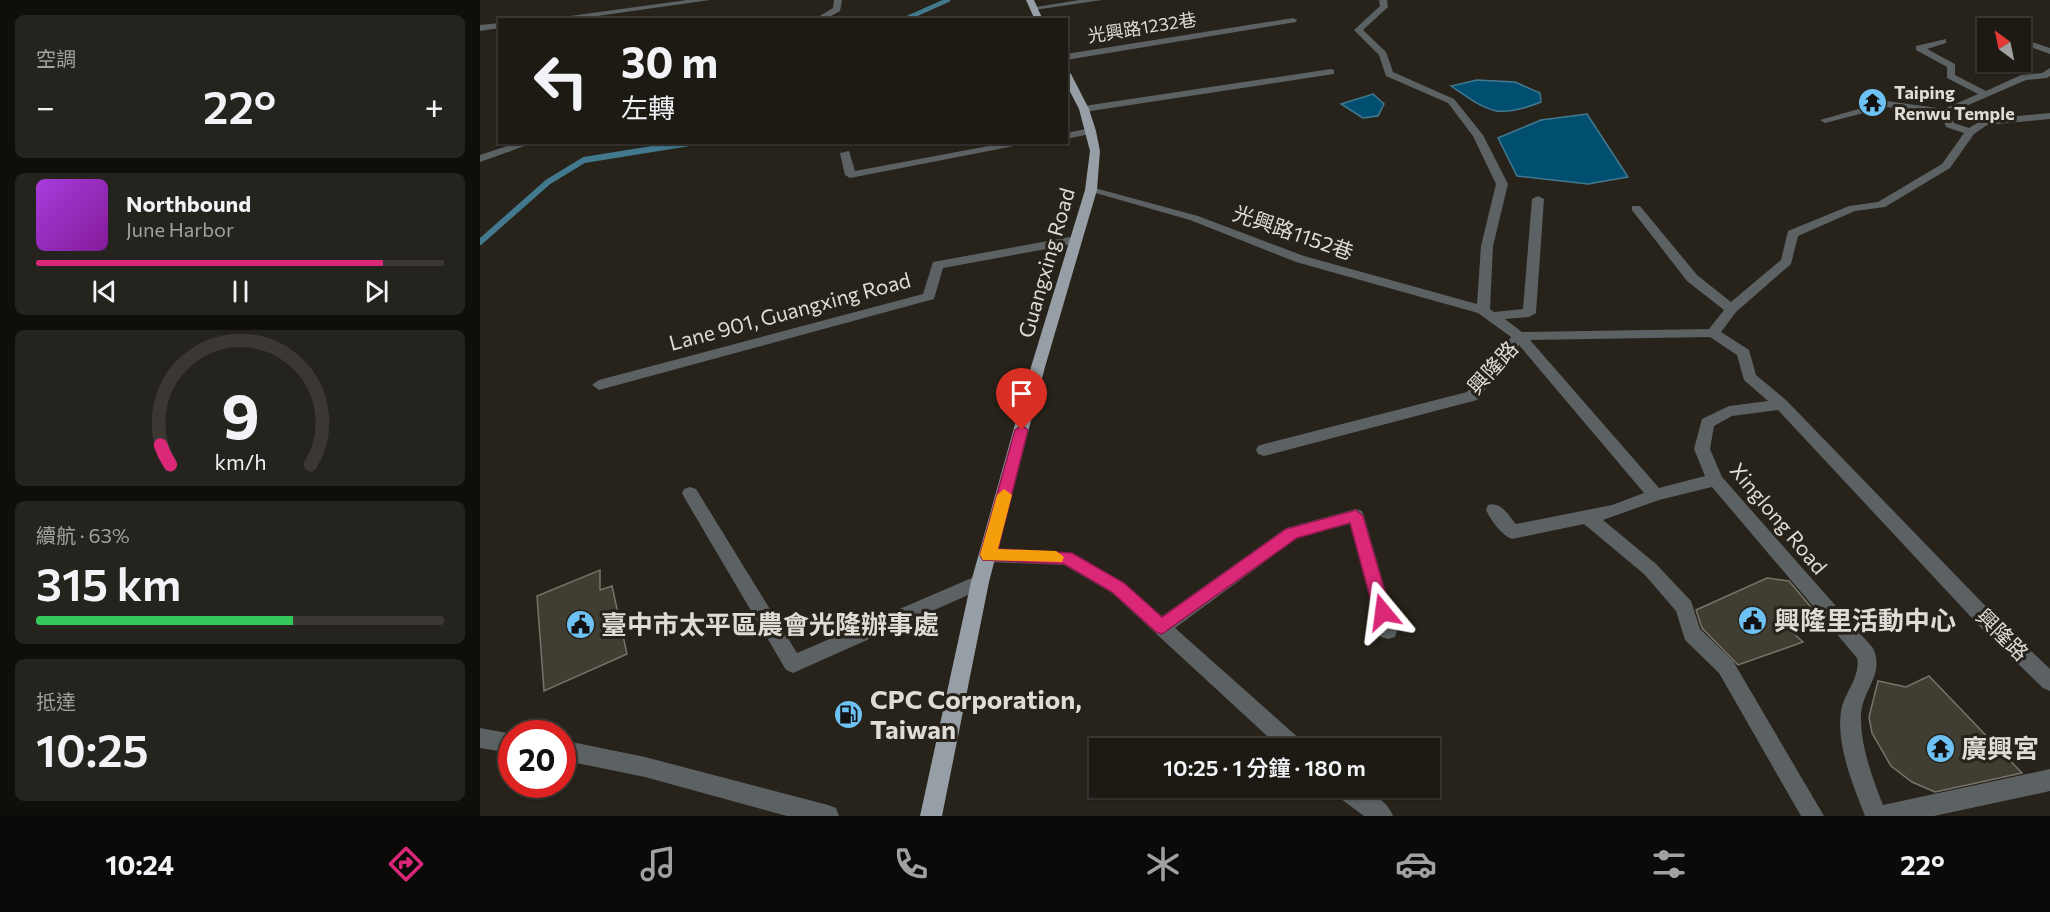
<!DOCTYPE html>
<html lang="zh-TW">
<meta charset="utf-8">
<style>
body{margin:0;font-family:Commissioner,"Noto Sans TC",sans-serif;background:#25231d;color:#f1f3f6;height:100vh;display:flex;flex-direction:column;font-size:22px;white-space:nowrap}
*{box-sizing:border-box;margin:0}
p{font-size:20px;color:#a0a1a0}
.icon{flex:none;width:33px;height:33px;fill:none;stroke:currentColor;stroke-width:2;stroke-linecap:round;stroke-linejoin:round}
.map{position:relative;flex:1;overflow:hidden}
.details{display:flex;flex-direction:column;gap:15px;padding:15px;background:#100e0b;width:480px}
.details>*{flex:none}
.banner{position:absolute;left:18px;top:18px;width:570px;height:126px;border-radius:0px;box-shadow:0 2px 4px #0004,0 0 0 2px #3b3834;background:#1d1a14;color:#f1f3f6;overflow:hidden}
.needle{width:39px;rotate:327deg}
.fabs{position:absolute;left:1497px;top:18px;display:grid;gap:12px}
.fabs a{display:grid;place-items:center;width:54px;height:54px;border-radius:0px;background:#1d1a14;box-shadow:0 2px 4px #0004,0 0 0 2px #3b3834;font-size:30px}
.speed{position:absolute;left:18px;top:720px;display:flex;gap:12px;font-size:30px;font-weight:700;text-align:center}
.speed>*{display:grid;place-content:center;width:78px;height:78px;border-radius:50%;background:#1d1a14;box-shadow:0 2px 4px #0004,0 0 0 2px #3b3834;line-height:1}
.speed .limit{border:9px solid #d22;background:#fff;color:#111}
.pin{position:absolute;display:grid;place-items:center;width:51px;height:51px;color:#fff;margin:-62px -26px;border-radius:50% 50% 50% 0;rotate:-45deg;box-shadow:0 0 6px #0007}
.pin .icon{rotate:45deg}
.me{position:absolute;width:66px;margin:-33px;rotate:344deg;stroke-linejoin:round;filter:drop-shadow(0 0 4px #0008)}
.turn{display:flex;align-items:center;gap:21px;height:126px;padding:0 24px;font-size:27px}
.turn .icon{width:78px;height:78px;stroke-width:2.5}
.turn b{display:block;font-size:42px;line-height:51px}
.big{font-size:45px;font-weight:600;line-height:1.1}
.details .card{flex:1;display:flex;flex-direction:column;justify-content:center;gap:9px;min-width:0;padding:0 21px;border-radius:9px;background:#25231d}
.details .dial{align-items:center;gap:0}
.dial svg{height:156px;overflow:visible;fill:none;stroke:#3b3834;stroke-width:7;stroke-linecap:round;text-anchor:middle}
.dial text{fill:#f1f3f6;stroke:none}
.song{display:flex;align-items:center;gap:18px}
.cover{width:72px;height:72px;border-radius:9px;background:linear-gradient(135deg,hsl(280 70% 55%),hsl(290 70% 35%))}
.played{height:6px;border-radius:3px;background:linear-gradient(90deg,#db2777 85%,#3b3834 85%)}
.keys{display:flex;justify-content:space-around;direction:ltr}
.heat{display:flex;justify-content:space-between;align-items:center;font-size:33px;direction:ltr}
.charge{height:9px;border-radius:4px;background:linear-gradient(90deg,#34c759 63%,#3b3834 0)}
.trip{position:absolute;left:609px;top:738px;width:351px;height:60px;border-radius:0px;background:#1d1a14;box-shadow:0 2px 4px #0004,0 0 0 2px #3b3834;font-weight:600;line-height:60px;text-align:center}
.menu{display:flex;height:96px;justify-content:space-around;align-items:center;background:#0c0a08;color:#a0a1a0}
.menu .icon{width:42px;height:42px}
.menu .current{color:#db2777}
.menu b{font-size:27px;color:#f1f3f6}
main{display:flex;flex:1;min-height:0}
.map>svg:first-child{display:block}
</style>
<main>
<section class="details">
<div class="card"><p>空調</p>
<div class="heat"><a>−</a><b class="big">22°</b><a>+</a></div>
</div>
<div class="card">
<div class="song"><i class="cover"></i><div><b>Northbound</b><p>June Harbor</p></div></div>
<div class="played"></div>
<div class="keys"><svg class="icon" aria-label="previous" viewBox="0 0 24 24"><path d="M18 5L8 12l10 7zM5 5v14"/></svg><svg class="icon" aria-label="pause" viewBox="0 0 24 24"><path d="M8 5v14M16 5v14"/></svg><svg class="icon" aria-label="next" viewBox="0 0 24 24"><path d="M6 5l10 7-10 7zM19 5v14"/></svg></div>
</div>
<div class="card dial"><svg viewBox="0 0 100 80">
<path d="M14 69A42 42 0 1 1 86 69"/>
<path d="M14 69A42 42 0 0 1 9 59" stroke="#db2777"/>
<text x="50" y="56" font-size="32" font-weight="700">9</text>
<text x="50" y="72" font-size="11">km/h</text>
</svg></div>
<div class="card"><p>續航 · 63%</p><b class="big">315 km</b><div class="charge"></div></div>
<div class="card"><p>抵達</p><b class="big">10:25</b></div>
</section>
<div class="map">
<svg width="1570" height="816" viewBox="0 0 1570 816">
<rect width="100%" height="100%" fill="#27231a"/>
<g fill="#004f71" stroke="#43798f" stroke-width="1.5">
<path d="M 997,80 L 1035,82 L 1060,93 L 1061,102 C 1016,120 1008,111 971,86 Z"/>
<polygon points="893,94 904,104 898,116 883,118 861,104"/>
<polygon points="1107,114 1148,177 1108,184 1037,176 1018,138 1061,120"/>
</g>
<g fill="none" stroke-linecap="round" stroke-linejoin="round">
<polyline stroke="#43798f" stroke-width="4.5" points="423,20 468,0"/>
<polyline stroke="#43798f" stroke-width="6" points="0,242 68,182 104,160 216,142"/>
</g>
<g fill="#403d33" stroke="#777368" stroke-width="1.5">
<polygon points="120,570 120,590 132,586 147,654 64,691 57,596"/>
<polygon points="1287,578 1309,581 1341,619 1311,631 1323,642 1258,665 1222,628 1216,610"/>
<polygon points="1449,676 1542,773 1455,792 1432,782 1411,766 1392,733 1389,717 1398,681 1426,687"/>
</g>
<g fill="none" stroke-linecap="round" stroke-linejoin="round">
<g fill="#5c6164" fill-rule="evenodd">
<polygon points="207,0 230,0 89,20 61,20"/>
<polygon points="354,0 362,0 360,11 344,20 333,20 353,8"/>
<polygon points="599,0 622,0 554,10 550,8"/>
<path d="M 899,0 L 907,0 L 908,7 L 883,30 L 906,52 L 913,72 L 974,99 L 1003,135 L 1028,184 L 1013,246 L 1010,309 L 1014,312 L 1043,309 L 1052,199 L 1058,196 L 1064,199 L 1056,313 L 1049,317 L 1025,319 L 1042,332 L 1229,329 L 1244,310 L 1207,281 L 1152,210 L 1152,206 L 1160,206 L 1217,275 L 1251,302 L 1301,260 L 1308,231 L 1369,206 L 1398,202 L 1462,164 L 1484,133 L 1466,127 L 1461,114 L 1407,107 L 1345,123 L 1340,120 L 1407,101 L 1464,109 L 1498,94 L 1467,78 L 1467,67 L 1436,50 L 1436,46 L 1466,39 L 1466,43 L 1447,49 L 1475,64 L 1475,75 L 1506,91 L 1541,75 L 1562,73 L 1570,68 L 1570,76 L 1567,78 L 1546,80 L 1470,113 L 1474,123 L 1489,128 L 1504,119 L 1570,113 L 1570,119 L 1507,125 L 1494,134 L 1470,168 L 1405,207 L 1375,211 L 1318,236 L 1311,264 L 1256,312 L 1241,332 L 1269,350 L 1276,375 L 1306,400 L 1519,620 L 1570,669 L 1570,691 L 1563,688 L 1505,632 L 1298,410 L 1252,416 L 1234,426 L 1230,449 L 1242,477 L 1393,648 C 1405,674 1383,689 1381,714 C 1380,745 1392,777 1403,805 L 1570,769 L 1570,791 L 1454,816 L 1385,816 C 1373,785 1356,745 1361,711 C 1364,693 1381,677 1377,658 L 1232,487 L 1179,500 L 1123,520 L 1176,564 L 1211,601 L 1220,629 L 1253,661 L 1344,816 L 1321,816 L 1239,673 L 1205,640 L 1196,611 L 1164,574 L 1104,524 L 1032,539 C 1021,535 1011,520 1006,510 L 1008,505 C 1021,501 1028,515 1036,524 L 1132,505 L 1164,493 L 1039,345 L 997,400 L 784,456 L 778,454 L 776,450 L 778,446 L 784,444 L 987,392 L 1031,337 L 998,313 L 816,262 L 710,220 L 605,190 L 611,187 L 718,216 L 824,256 L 997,304 L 1001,246 L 1016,184 L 993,136 L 968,103 L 906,76 L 899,55 L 874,30 L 900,6 ZM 1230,337 L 1257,355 L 1264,380 L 1288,401 L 1249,406 L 1222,419 L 1214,449 L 1225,476 L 1179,488 L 1050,340 Z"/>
<polygon points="813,18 817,20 816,22 586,60 586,54"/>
<polygon points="20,23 20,28 0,31 0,25"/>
<polygon points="1540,38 1570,48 1570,54 1540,43"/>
<polygon points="851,69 854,70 854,74 604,112 599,109 604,106"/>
<polygon points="611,128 616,131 615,133 586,139 586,133"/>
<polygon points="39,142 56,142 0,162 0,155"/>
<polygon points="530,142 555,142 370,178 365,175 360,153 369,151 375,171"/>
<polygon points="595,236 601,240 599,243 463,268 454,299 119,390 112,385 119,380 443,294 453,262"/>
<polygon points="210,487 216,489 317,653 494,577 500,574 506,577 509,582 506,587 313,673 306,670 204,497 202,493 204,489"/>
<polygon points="876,509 882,511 884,516 917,631 915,637 908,639 901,637 899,631 870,524 817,538 695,628 822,741 825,748 800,748 632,593 584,565 508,562 502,560 499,555 502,550 508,548 593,553 644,583 682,616 806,528"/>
<polygon points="0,728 33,734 32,753 0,748"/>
<polygon points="82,740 165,757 348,805 356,808 359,816 307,816 165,777 82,760"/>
<path d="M 854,788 C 877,786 903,792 913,816 L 884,816 L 857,796 Z"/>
</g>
<g fill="#959fa5" fill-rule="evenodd">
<polygon points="546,0 554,0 563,20 555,20"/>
<polygon points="586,71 591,74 609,109 616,131 620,151 617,190 565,367 509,582 462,816 440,816 491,582 551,367 605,190 610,151 599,109 586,84"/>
</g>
</g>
<polygon fill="#db2777" stroke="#8e194d" stroke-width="1.5" points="542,425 548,430 518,549 592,553 644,583 682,617 806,529 876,510 883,516 911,612 909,617 903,619 897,617 894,612 870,523 817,538 682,634 676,632 632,592 584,564 503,560 500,555 535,430"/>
<polygon fill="#f59e0b" points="524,489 532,495 518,549 576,551 584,557 582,562 503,560 500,555 517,495"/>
<defs>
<symbol id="temple-disc" viewBox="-11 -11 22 22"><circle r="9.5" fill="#6dc2f3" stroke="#27231a"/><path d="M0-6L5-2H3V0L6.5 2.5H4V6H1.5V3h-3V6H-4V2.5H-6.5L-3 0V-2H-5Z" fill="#111"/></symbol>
<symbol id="civic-disc" viewBox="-11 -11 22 22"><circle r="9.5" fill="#6dc2f3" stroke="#27231a"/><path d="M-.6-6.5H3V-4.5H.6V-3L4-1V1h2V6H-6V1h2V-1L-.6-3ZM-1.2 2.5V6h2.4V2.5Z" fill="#111"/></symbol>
<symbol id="fuel-disc" viewBox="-11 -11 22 22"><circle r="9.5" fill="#6dc2f3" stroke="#27231a"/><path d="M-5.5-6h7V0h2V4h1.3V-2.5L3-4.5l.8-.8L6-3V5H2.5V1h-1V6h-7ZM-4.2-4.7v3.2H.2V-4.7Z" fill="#111"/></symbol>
</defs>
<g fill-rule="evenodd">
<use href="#temple-disc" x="1376" y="86" width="33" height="33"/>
<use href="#civic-disc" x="1256" y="604" width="33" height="33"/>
<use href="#civic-disc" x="84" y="608" width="33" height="33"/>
<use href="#fuel-disc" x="352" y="698" width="33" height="33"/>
<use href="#temple-disc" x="1444" y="732" width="33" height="33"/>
</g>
<g text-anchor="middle" stroke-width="6" stroke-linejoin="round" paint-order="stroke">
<g font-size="18" fill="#dedcd6" stroke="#27231a">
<text transform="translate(662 28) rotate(-9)" y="6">光興路1232巷</text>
</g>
<g font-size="18" font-weight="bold" fill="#dedcd6" stroke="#27231a" text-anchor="start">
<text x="1414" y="99">Taiping<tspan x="1414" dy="21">Renwu Temple</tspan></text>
</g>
<g font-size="21" fill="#dedcd6" stroke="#27231a">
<text transform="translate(813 233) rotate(19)" y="7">光興路1152巷</text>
<text transform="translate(567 263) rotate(-74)" y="7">Guangxing Road</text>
<text transform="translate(310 312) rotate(-15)" y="7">Lane 901, Guangxing Road</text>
<text transform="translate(1013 368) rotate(-48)" y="7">興隆路</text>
<text transform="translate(1298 519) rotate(50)" y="7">Xinglong Road</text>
<text transform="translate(1522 635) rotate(45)" y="7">興隆路</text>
</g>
<g font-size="26" font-weight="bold" fill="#dedcd6" stroke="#27231a" text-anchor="start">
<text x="1294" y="630">興隆里活動中心</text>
<text x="121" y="634">臺中市太平區農會光隆辦事處</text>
<text x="390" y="709">CPC Corporation,<tspan x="390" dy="30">Taiwan</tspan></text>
<text x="1481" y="758">廣興宮</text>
</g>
</g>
</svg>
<div class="fabs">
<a><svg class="needle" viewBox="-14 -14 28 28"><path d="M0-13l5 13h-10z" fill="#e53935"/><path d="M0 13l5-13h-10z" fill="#a0a1a0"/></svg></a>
</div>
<div class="speed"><div class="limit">20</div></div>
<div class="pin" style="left:542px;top:430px;background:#d93025"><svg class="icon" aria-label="arrive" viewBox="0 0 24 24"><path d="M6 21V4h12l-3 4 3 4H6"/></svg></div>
<svg class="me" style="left:903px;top:612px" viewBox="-20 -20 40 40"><path d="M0-17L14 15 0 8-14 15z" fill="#db2777" stroke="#fff" stroke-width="4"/></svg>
<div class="trip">10:25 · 1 分鐘 · 180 m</div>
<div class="banner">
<div class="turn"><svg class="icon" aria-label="left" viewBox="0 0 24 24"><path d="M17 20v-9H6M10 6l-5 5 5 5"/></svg><div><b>30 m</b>左轉</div></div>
</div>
</div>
</main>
<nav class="menu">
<b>10:24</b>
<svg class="icon current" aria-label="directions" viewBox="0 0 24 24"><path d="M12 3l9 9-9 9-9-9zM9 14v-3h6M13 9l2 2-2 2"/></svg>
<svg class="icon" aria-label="music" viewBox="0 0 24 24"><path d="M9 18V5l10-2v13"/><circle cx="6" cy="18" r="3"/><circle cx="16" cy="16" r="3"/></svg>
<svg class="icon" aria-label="phone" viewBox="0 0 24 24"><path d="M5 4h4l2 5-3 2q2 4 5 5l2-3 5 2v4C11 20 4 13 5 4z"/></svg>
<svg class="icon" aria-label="climate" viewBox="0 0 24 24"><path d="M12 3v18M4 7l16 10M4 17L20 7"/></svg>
<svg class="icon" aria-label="car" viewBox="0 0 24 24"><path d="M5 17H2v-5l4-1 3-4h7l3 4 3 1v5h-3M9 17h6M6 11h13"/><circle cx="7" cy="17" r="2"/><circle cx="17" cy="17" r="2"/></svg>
<svg class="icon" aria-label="filters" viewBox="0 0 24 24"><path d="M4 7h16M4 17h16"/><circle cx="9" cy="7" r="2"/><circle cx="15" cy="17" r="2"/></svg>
<b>22°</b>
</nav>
